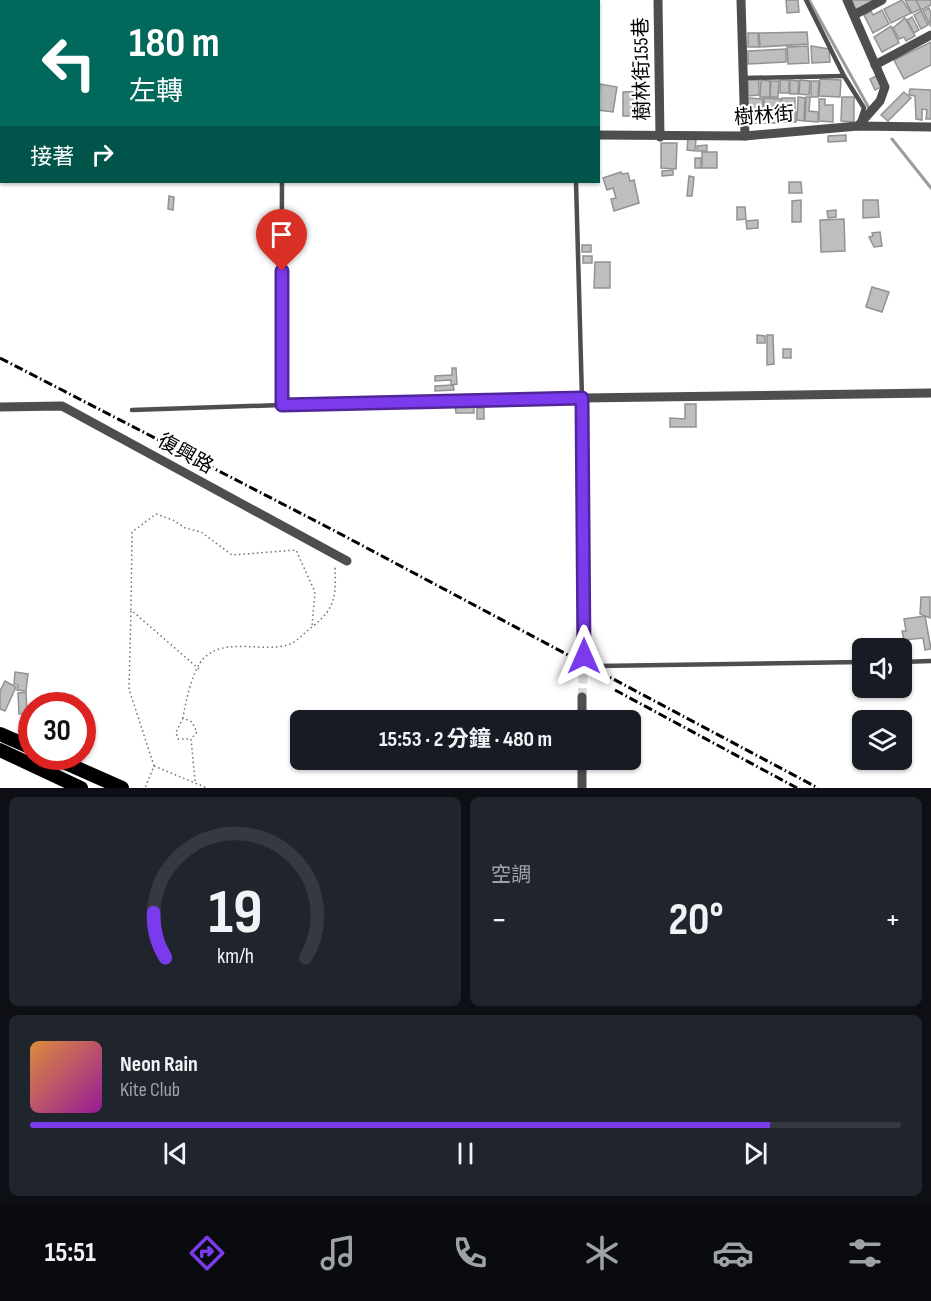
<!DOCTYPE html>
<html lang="zh-TW">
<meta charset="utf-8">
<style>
body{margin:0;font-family:"Sofia Sans Condensed","Noto Sans TC",sans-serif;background:#20242c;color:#f1f3f6;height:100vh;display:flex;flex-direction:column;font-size:22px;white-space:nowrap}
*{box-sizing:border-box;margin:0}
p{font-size:20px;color:#9ea1a6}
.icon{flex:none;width:33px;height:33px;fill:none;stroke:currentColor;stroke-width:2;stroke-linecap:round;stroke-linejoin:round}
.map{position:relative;height:788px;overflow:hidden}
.sheet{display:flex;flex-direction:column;gap:9px;padding:9px;background:#0d0f14;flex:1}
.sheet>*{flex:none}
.banner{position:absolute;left:0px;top:0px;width:600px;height:183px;box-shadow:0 2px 4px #0004;background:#00695c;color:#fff;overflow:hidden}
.buttons{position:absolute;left:852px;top:638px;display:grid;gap:12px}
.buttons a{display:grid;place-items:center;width:60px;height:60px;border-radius:9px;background:#171b24;box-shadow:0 2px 4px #0004;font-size:30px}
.speed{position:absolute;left:18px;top:692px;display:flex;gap:12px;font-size:30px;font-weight:700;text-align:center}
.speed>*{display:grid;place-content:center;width:78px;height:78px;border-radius:50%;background:#171b24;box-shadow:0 2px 4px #0004;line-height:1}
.speed .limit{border:9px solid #d22;background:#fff;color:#111}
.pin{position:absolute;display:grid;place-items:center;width:51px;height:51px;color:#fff;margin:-62px -26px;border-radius:50% 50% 50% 0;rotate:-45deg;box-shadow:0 0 6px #0007}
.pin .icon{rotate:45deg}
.me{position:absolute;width:66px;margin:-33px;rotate:0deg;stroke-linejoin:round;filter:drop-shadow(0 0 4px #0008)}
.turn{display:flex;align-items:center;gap:21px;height:126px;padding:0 30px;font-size:27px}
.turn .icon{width:78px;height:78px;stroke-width:2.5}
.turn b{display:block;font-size:42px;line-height:51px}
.then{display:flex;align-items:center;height:57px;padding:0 30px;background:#0003;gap:12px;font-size:22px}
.big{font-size:45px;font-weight:700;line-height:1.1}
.sheet .card{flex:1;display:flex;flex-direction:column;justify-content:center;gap:9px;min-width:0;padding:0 21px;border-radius:9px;background:#20242c}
.sheet .dial{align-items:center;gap:0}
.dial svg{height:156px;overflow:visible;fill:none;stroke:#363941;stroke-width:7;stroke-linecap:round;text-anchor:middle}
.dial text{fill:#f1f3f6;stroke:none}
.song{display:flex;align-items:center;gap:18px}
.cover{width:72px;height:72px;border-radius:9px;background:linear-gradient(135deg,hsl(30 70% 55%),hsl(300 70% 35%))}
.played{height:6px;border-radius:3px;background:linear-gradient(90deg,#7c3aed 85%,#363941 85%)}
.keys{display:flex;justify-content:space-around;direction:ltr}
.heat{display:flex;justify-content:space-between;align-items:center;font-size:33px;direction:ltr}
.sheet .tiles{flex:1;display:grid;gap:9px;grid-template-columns:1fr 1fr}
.card:last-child{grid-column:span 2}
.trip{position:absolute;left:290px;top:710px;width:351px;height:60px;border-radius:9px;background:#171b24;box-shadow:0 2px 4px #0004;font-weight:700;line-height:60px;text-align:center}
.dock{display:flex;height:96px;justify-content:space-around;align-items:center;background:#090b0e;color:#9ea1a6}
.dock .icon{width:42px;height:42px}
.dock .on{color:#7c3aed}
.dock b{font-size:27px;color:#f1f3f6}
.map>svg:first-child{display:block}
</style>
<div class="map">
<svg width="931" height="788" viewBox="0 0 931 788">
<rect width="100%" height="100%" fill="#fff"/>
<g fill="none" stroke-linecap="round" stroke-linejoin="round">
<g stroke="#9c9c9c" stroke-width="3">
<polyline points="809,0 870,110"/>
<polyline points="892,139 931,188"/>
</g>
</g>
<g fill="#bebebe" stroke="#929292" stroke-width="1.5">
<rect x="300" y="0" width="40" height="2"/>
<polygon points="786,0 798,0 799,12 787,13"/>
<polygon points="851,0 875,0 857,11"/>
<polygon points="902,0 911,13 891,23 884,9"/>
<polygon points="905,0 916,0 921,9 912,13"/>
<polygon points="916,0 931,0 931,5 921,10"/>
<polygon points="929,8 931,13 930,25 923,11"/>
<polygon points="882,10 889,24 873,33 864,15 871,11 873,15"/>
<polygon points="921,11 928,25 921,29 914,15"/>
<polygon points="912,17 919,30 914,33 907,20"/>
<polygon points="905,18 915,36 906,41 904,37 899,39 893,28"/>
<polygon points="891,26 899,43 882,52 874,37"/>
<polygon points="807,32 808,44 760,47 759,33"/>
<polygon points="748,33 758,33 759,47 748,47"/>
<polygon points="931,42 931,65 904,79 894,60"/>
<polygon points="808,46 809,63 788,64 787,47"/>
<polygon points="811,46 829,49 830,62 812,63"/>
<polygon points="786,49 786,62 748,64 748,51"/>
<polygon points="878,75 883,86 875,90 870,79"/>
<polygon points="820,79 841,80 840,97 819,96"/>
<polygon points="748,80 759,80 759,95 748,96"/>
<polygon points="761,80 770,81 770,97 760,97"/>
<rect x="780" y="80" width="9" height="13"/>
<polygon points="790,80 799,81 798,94 790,94"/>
<polygon points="800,80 810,81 809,95 799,94"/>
<polygon points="771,81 779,81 778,97 770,97"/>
<polygon points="811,81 819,81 818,97 811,97"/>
<polygon points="600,84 617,87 613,112 598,110"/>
<polygon points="910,89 931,90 931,119 926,119 927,110 922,109 922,120 916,119 915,96 909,95"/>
<polygon points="648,91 648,116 623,116 623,92"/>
<polygon points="904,92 911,98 888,121 881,115"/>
<polygon points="798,97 805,98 804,121 797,120"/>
<polygon points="806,97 810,97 809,111 818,112 818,122 805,121"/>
<polygon points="842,97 854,97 854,122 841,121"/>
<polygon points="748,98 763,99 762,123 747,123"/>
<polygon points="764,98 781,99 780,123 763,123"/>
<rect x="782" y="98" width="13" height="12"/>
<polygon points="819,99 825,99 825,105 833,105 833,122 819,121"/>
<polygon points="783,111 796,112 796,122 783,122"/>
<polygon points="846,135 846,141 828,142 828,136"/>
<polygon points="688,138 696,139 695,151 687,150"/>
<polygon points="661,143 677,143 676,169 661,168"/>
<polygon points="707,145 707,151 697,151 697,146"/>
<rect x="702" y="152" width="15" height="16"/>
<rect x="695" y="158" width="6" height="10"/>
<polygon points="673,170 673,175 662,176 662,171"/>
<polygon points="621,172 622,174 628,173 630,181 634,180 639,203 614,211 611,199 616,198 613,188 607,190 603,178"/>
<polygon points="689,176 694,177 692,196 687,196"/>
<polygon points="789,182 801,182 802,193 789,193"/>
<polygon points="169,196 174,197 173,210 168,209"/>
<polygon points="801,200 801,222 792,222 792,201"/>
<polygon points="863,200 878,200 879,217 863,218"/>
<polygon points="737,207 745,207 746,219 737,220"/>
<polygon points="836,210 836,217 828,218 827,211"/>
<polygon points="844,219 845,251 821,252 820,220"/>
<polygon points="758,220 758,228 747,229 746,221"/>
<polygon points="880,232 882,246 874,247 869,237 873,236 872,233"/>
<rect x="582" y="245" width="9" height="7"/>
<rect x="583" y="256" width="9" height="7"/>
<polygon points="595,262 610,262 610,288 594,288"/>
<polygon points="872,287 889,292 882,312 866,307"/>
<polygon points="757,335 765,336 765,343 757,343"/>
<polygon points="767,335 773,335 774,364 767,365"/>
<rect x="783" y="349" width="8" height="9"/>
<polygon points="452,368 456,368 457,384 451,385 451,380 435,381 435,376 452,375"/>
<polygon points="453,385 454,390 435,391 435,386"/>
<polygon points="455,403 474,403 474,413 456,413"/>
<polygon points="685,404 696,404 696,427 670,427 670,418 685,419"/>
<rect x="477" y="408" width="7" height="11"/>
<polygon points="921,597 930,597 930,618 920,614"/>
<polygon points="925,616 931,649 925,650 923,638 904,640 902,631 906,631 904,619"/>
<polygon points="15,672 28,674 26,691 17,690 18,685 14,684"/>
<polygon points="5,681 16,687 5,711 0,709 0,691"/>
<polygon points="26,692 27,713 19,714 18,693"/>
</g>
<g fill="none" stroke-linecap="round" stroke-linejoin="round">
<polyline stroke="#d9d9d9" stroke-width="9" stroke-dasharray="9 4.5" stroke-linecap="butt" points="582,697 584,656"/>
<g stroke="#707070" stroke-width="1.5" stroke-dasharray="1.5 3" stroke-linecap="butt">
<polyline points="131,611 129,689 154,766 145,788"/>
<polyline points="199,669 131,610 132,532 156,514 173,520 185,528 201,532 232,555 296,550 315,592 312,626"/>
<polyline points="183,718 176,732 178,739 190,739"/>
<polyline points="154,766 207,788"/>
<path d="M 195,781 L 191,739 L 197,732 L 192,722 L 183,718 C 185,704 193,668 204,658 C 227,636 263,654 290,644 C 298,641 305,632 312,627 C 336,608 336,596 335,567"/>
</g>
<g stroke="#4e4e4e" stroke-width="4.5">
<polyline points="100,0 100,2"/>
<polyline points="573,0 573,2"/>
<polyline points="806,0 844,76 864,108 860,120"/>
<polyline points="744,78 844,76"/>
<polyline points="282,182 281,405 582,398 576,182"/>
<polyline points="132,410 281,405"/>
<polyline points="584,656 598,666 862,662"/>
<polyline points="902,662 931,661"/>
</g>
<g stroke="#4e4e4e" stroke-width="9">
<polyline points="658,0 660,137"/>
<polyline points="741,0 745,136"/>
<polyline points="847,0 885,87 880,101 858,126"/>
<polyline points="854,15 882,0"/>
<polyline points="875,65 931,35"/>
<polyline points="598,135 745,136 858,126 931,127"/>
<polyline points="0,141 2,141"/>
<polyline points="0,407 62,406 347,561"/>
<polyline points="584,656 582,398 931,393"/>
<polyline points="582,720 582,697"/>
<polyline points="582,788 582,759"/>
</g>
<g stroke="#000" stroke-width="14">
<polyline points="0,734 32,748"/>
<polyline points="0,750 81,788"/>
<polyline points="50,756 122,788"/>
</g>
<g stroke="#000" stroke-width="3" stroke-dasharray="9 3 1.5 3" stroke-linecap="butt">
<polyline points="0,358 333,530 818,788"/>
<polyline points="615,690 797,788"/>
</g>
</g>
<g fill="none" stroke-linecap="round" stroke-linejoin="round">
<defs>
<polyline id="route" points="282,271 282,405 582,398 584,656"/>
</defs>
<use href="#route" stroke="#51269a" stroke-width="15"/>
<use href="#route" stroke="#7c3aed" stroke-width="10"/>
</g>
<g text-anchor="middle" stroke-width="4.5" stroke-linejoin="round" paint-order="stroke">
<g font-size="20" fill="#000" stroke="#fff">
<text transform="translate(641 69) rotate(-91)" y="7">樹林街155巷</text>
<text transform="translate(764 115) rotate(-4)" y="7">樹林街</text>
<text transform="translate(186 453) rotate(29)" y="7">復興路</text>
</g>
</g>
</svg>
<div class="buttons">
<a><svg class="icon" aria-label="sound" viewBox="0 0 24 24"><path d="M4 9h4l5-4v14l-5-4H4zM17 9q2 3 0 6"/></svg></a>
<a><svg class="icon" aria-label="layers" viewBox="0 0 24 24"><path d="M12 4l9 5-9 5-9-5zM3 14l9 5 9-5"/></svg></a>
</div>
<div class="speed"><div class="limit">30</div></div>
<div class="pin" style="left:282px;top:271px;background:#d93025"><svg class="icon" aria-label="arrive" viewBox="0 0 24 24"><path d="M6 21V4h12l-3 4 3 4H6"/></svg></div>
<svg class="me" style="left:584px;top:656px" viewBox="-20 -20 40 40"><path d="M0-17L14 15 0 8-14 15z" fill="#7c3aed" stroke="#fff" stroke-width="4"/></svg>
<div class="trip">15:53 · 2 分鐘 · 480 m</div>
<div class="banner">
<div class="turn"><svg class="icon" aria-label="left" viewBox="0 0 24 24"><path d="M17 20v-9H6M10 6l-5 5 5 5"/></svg><div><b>180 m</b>左轉</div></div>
<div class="then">接著<svg class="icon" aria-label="right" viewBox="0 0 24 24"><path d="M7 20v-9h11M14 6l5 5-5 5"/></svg></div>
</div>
</div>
<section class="sheet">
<div class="tiles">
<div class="card dial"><svg viewBox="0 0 100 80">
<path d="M14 69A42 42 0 1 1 86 69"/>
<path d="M14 69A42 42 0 0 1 8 46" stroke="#7c3aed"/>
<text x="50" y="56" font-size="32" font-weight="700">19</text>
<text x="50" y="72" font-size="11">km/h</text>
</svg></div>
<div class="card"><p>空調</p>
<div class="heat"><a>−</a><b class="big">20°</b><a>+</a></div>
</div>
<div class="card">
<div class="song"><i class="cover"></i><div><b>Neon Rain</b><p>Kite Club</p></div></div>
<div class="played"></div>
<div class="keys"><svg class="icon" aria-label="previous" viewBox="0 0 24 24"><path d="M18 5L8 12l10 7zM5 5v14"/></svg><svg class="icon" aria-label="pause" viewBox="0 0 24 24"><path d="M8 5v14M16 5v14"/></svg><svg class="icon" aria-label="next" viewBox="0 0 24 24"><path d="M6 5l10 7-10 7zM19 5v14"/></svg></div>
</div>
</div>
</section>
<nav class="dock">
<b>15:51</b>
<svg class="icon on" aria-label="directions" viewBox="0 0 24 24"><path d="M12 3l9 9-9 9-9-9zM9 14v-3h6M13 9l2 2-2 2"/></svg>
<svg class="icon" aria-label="music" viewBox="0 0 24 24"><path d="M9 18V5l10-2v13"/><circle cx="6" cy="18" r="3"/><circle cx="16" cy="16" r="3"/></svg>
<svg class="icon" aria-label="phone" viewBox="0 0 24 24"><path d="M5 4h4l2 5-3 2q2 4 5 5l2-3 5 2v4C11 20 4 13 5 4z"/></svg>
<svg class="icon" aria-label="climate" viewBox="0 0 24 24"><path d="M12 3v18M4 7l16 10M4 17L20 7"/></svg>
<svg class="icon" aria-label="car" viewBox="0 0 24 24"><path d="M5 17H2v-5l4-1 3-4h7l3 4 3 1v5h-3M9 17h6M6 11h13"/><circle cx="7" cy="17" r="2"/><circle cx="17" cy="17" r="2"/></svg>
<svg class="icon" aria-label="filters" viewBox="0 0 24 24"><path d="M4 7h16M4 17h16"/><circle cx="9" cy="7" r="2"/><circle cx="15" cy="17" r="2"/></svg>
</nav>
